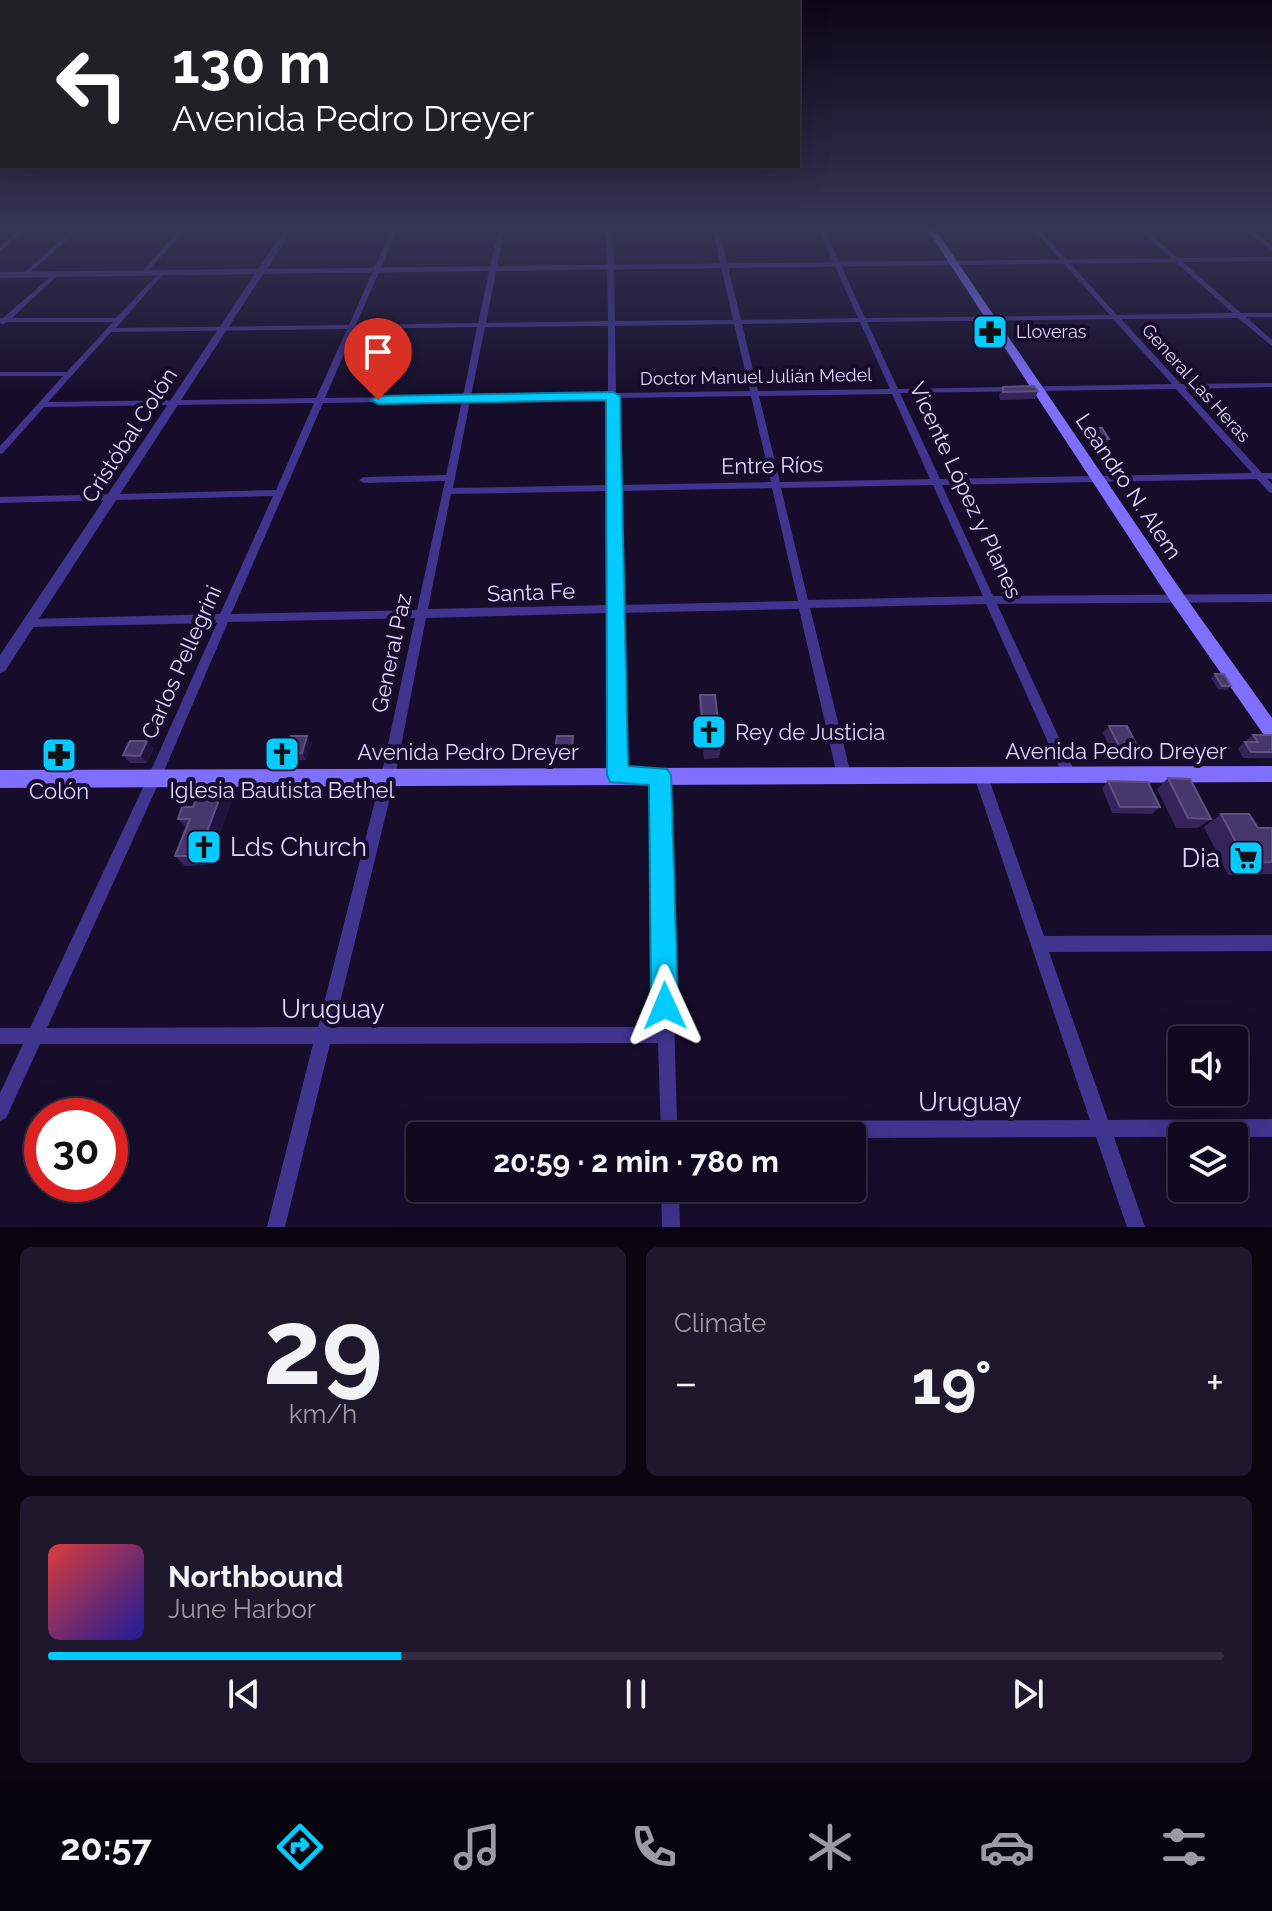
<!DOCTYPE html>
<meta charset="utf-8">
<style>
body{margin:0;font-family:Raleway,sans-serif;background:#1e182d;color:#f1f3f6;height:100vh;display:flex;flex-direction:column;font-size:30px;white-space:nowrap}
*{box-sizing:border-box;margin:0}
p{font-size:26px;color:#9c9aa5}
.icon{flex:none;width:44px;height:44px;fill:none;stroke:currentColor;stroke-width:2;stroke-linecap:round;stroke-linejoin:round}
.map{position:relative;height:1227px;overflow:hidden}
.side{display:flex;flex-direction:column;gap:20px;padding:20px;background:#090612;flex:1}
.side>*{flex:none}
.guide{position:absolute;left:0px;top:0px;width:800px;height:168px;box-shadow:0 8px 32px #0002,0 0 0 2px #302b3e;background:#202124;color:#fff;overflow:hidden}
.tools{position:absolute;left:1168px;top:1026px;display:grid;gap:16px}
.tools a{display:grid;place-items:center;width:80px;height:80px;border-radius:8px;background:#100a20;box-shadow:0 8px 32px #0002,0 0 0 2px #302b3e;font-size:40px}
.speed{position:absolute;left:24px;top:1098px;display:flex;gap:16px;font-size:40px;font-weight:700;text-align:center}
.speed>*{display:grid;place-content:center;width:104px;height:104px;border-radius:50%;background:#100a20;box-shadow:0 8px 32px #0002,0 0 0 2px #302b3e;line-height:1}
.speed .limit{border:12px solid #d22;background:#fff;color:#111}
.pin{position:absolute;display:grid;place-items:center;width:68px;height:68px;color:#fff;margin:-82px -34px;border-radius:50% 50% 50% 0;rotate:-45deg;box-shadow:0 0 8px #0007}
.pin .icon{rotate:45deg}
.me{position:absolute;width:88px;margin:-44px;rotate:359deg;stroke-linejoin:round;filter:drop-shadow(0 0 6px #0008)}
.turn{display:flex;align-items:center;gap:28px;height:168px;padding:0 40px;font-size:36px}
.turn .icon{width:104px;height:104px;stroke-width:2.5}
.turn b{display:block;font-size:56px;line-height:68px}
.big{font-size:60px;font-weight:700;line-height:1.1}
.side .card{flex:1;display:flex;flex-direction:column;justify-content:center;gap:12px;min-width:0;padding:0 28px;border-radius:12px;background:#1e182d}
.side .dial{align-items:center;gap:0}
.dial b{font-size:104px;line-height:1}
.song{display:flex;align-items:center;gap:24px}
.cover{width:96px;height:96px;border-radius:12px;background:linear-gradient(135deg,hsl(0 70% 55%),hsl(240 70% 35%))}
.played{height:8px;border-radius:4px;background:linear-gradient(90deg,#03cbff 30%,#302b3e 30%)}
.keys{display:flex;justify-content:space-around;direction:ltr}
.heat{display:flex;justify-content:space-between;align-items:center;font-size:44px;direction:ltr}
.side .tiles{flex:1;display:grid;gap:20px;grid-template-columns:1fr 1fr}
.card:last-child{grid-column:span 2}
.trip{position:absolute;left:406px;top:1122px;width:460px;height:80px;border-radius:8px;background:#100a20;box-shadow:0 8px 32px #0002,0 0 0 2px #302b3e;font-weight:700;line-height:80px;text-align:center}
.tab-bar{display:flex;height:128px;justify-content:space-around;align-items:center;background:#06040d;color:#9c9aa5}
.tab-bar .icon{width:56px;height:56px}
.tab-bar .current{color:#03cbff}
.tab-bar b{font-size:36px;color:#f1f3f6}
.map>svg:first-child{display:block}
</style>
<div class="map">
<svg width="1272" height="1227" viewBox="0 0 1272 1227">
<rect width="100%" height="100%" fill="#150d2a"/>
<g fill="none" stroke-linecap="round" stroke-linejoin="round">
<g fill="#41348e" fill-rule="evenodd">
<polygon points="0,226 172,226 169,228 80,229 26,276 24,275 24,273 73,229 27,229 0,251 0,246 20,230 0,230"/>
<polygon points="182,226 188,226 146,274 142,274 142,272"/>
<path d="M 393,226 L 399,226 L 356,325 L 478,323 L 499,226 L 505,226 L 486,323 L 608,321 L 607,226 L 613,226 L 615,321 L 733,320 L 712,226 L 718,226 L 741,320 L 858,318 L 817,226 L 823,226 L 865,318 L 1110,315 L 1030,226 L 1036,226 L 1117,315 L 1233,313 L 1135,226 L 1141,226 L 1241,313 L 1272,313 L 1272,317 L 1246,317 L 1272,340 L 1272,346 L 1238,318 L 1121,319 L 1181,384 L 1272,383 L 1272,387 L 1185,389 L 1262,473 L 1272,473 L 1272,479 L 1267,479 L 1272,484 L 1272,493 L 1269,492 L 1257,479 L 942,485 L 993,596 L 1272,594 L 1272,602 L 997,604 L 1076,774 L 1074,778 L 1069,780 L 1064,778 L 986,604 L 810,608 L 851,775 L 849,779 L 844,781 L 839,779 L 837,775 L 799,609 L 620,613 L 624,775 L 622,779 L 617,781 L 612,779 L 610,775 L 609,613 L 426,618 L 395,777 L 334,1027 L 658,1027 L 653,775 L 655,771 L 660,769 L 665,771 L 667,775 L 677,1121 L 1090,1120 L 974,776 L 976,772 L 981,770 L 986,772 L 988,776 L 1044,936 L 1272,935 L 1272,951 L 1049,952 L 1108,1120 L 1272,1119 L 1272,1137 L 1114,1137 L 1145,1227 L 1127,1227 L 1096,1137 L 852,1138 L 852,1136 L 661,1136 L 658,1043 L 330,1044 L 285,1227 L 267,1227 L 313,1044 L 40,1044 L 6,1118 L 0,1121 L 0,1093 L 23,1044 L 0,1044 L 0,1028 L 30,1028 L 148,777 L 217,623 L 29,627 L 25,626 L 23,623 L 25,620 L 29,619 L 220,614 L 273,496 L 0,503 L 0,497 L 276,490 L 314,403 L 44,407 L 3,453 L 0,454 L 0,446 L 63,376 L 0,376 L 0,372 L 67,372 L 113,322 L 7,322 L 3,324 L 0,323 L 0,318 L 3,318 L 56,272 L 58,273 L 58,275 L 12,318 L 116,318 L 161,271 L 163,272 L 163,274 L 116,328 L 349,325 ZM 1113,319 L 1172,384 L 898,389 L 867,322 ZM 860,322 L 890,389 L 758,391 L 742,324 ZM 734,324 L 750,391 L 616,393 L 615,326 ZM 608,326 L 608,393 L 471,396 L 485,327 ZM 477,327 L 463,396 L 325,398 L 355,329 ZM 347,329 L 316,398 L 48,402 L 111,332 ZM 1176,389 L 1252,473 L 940,479 L 900,393 ZM 892,394 L 930,479 L 780,482 L 759,396 ZM 751,396 L 771,482 L 618,485 L 616,398 ZM 608,398 L 609,485 L 453,488 L 470,401 ZM 462,401 L 446,475 L 364,477 L 359,480 L 364,483 L 445,481 L 417,610 L 231,614 L 323,403 ZM 933,485 L 983,596 L 808,600 L 781,488 ZM 772,488 L 798,601 L 620,605 L 618,491 ZM 609,491 L 609,605 L 428,609 L 451,494 ZM 415,618 L 381,777 L 318,1027 L 47,1028 L 161,778 L 228,622 Z"/>
<polygon points="1239,226 1246,226 1272,245 1272,250"/>
<polygon points="661,1188 679,1188 680,1227 662,1227"/>
</g>
<polygon fill="#41348e" fill-rule="evenodd" points="287,226 295,226 267,269 1272,257 1272,261 263,274 5,671 0,673 0,655 255,274 0,278 0,272 258,269"/>
<g fill="#806eff" fill-rule="evenodd">
<polygon points="925,226 933,226 1184,595 1272,718 1272,740 1266,738 1172,603"/>
<polygon points="1272,766 1272,782 0,788 0,770"/>
</g>
</g>
<g fill="#352459">
<polygon points="1003,387 1038,391 1035,399 1000,400 999,395"/>
<polygon points="1086,428 1109,439 1105,447 1088,447 1082,436"/>
<polygon points="1215,674 1231,686 1227,690 1218,689 1211,678"/>
<polygon points="700,695 721,748 719,758 704,759 699,706"/>
<polygon points="1109,726 1139,750 1132,757 1114,757 1103,733"/>
<polygon points="1253,735 1272,736 1272,758 1243,758 1238,748 1245,742 1247,742 1246,741"/>
<polygon points="290,740 312,743 306,760 272,761 267,754"/>
<polygon points="574,743 573,760 556,760 555,753"/>
<polygon points="154,748 147,763 130,763 123,755"/>
<polygon points="1168,778 1211,819 1198,828 1176,828 1157,789"/>
<polygon points="1108,781 1160,807 1152,814 1112,813 1102,788"/>
<polygon points="223,789 232,800 208,865 185,866 175,856 186,827 178,819 193,807"/>
<polygon points="1221,814 1258,828 1272,828 1272,874 1228,875 1204,827"/>
</g>
<g fill="#20133f">
<polygon points="307,736 312,743 306,760 302,753"/>
<polygon points="147,741 154,748 147,763 140,756"/>
<polygon points="223,789 232,800 208,865 198,856"/>
</g>
<g fill="#47386b" stroke="#5f5182" stroke-width="2">
<polygon points="1034,386 1038,391 1003,392 1003,387"/>
<polygon points="1086,428 1102,428 1109,439 1093,439"/>
<polygon points="1215,674 1224,674 1231,686 1222,686"/>
<polygon points="700,695 715,695 721,748 705,748"/>
<polygon points="1109,726 1127,726 1139,750 1121,750"/>
<polygon points="1253,735 1271,735 1272,736 1272,752 1251,752 1245,742 1258,742"/>
<polygon points="291,736 307,736 302,753 267,754 272,740 290,740"/>
<polygon points="557,736 573,736 572,753 555,753"/>
<polygon points="130,741 147,741 140,756 123,755"/>
<polygon points="1168,778 1190,779 1211,819 1188,818"/>
<polygon points="1108,781 1148,782 1160,807 1120,807"/>
<polygon points="223,789 198,856 175,856 190,819 178,819 182,807 193,807 200,790"/>
<polygon points="1221,814 1249,814 1258,828 1272,828 1272,862 1247,863"/>
</g>
<linearGradient id="sky" x2="0" y2="1"><stop stop-color="#0c0717"/><stop offset="0.57" stop-color="#353555"/><stop offset="1" stop-color="#353555" stop-opacity="0"/></linearGradient>
<rect width="1272" height="398" fill="url(#sky)"/>
<polygon fill="#03cbff" stroke="#0284a6" stroke-width="2" points="613,392 620,396 628,766 667,769 671,775 678,1006 674,1016 665,1019 655,1016 651,1006 649,785 610,782 607,775 606,400 378,404 371,400 378,396"/>
<defs>
<symbol id="pharmacy-square" viewBox="-11 -11 22 22"><rect x="-9" y="-9" width="18" height="18" rx="4" fill="#03cbff" stroke="#150d2a"/><path d="M-2-6h4v4h4v4h-4v4h-4v-4h-4v-4h4Z" fill="#111"/></symbol>
<symbol id="church-square" viewBox="-11 -11 22 22"><rect x="-9" y="-9" width="18" height="18" rx="4" fill="#03cbff" stroke="#150d2a"/><path d="M-1.2-6h2.4v3.5h3.3v2.4h-3.3V6h-2.4V-.1h-3.3v-2.4h3.3Z" fill="#111"/></symbol>
<symbol id="supermarket-square" viewBox="-11 -11 22 22"><rect x="-9" y="-9" width="18" height="18" rx="4" fill="#03cbff" stroke="#150d2a"/><path d="M-6-5.5h2.5l.6 2H6L4.5 2H-2.5L-4.4-4H-6ZM-1.5 3.2a1.3 1.3 0 1 0 .1 0ZM3 3.2a1.3 1.3 0 1 0 .1 0Z" fill="#111"/></symbol>
</defs>
<g fill-rule="evenodd">
<use href="#pharmacy-square" x="970" y="312" width="40" height="40"/>
<use href="#church-square" x="689" y="712" width="40" height="40"/>
<use href="#church-square" x="262" y="734" width="40" height="40"/>
<use href="#pharmacy-square" x="39" y="735" width="40" height="40"/>
<use href="#church-square" x="184" y="827" width="40" height="40"/>
<use href="#supermarket-square" x="1226" y="838" width="40" height="40"/>
</g>
<g text-anchor="middle" stroke-width="8" stroke-linejoin="round" paint-order="stroke">
<g font-size="18" fill="#dfd7ff" stroke="#150d2a" text-anchor="start">
<text x="1016" y="338">Lloveras</text>
</g>
<g font-size="18" fill="#dfd7ff" stroke="#150d2a">
<text transform="translate(756 377) rotate(-1)" y="6">Doctor Manuel Julián Medel</text>
<text transform="translate(1196 383) rotate(48)" y="6">General Las Heras</text>
</g>
<g font-size="22" fill="#dfd7ff" stroke="#150d2a">
<text transform="translate(129 435) rotate(-57)" y="8">Cristóbal Colón</text>
<text transform="translate(772 465) rotate(-1)" y="8">Entre Ríos</text>
<text transform="translate(1129 486) rotate(56)" y="8">Leandro N. Alem</text>
<text transform="translate(966 490) rotate(65)" y="8">Vicente López y Planes</text>
<text transform="translate(531 592) rotate(-2)" y="8">Santa Fe</text>
<text transform="translate(391 653) rotate(-78)" y="8">General Paz</text>
<text transform="translate(181 662) rotate(-66)" y="8">Carlos Pellegrini</text>
<text x="1116" y="759">Avenida Pedro Dreyer</text>
<text x="468" y="760">Avenida Pedro Dreyer</text>
</g>
<g font-size="22" fill="#dfd7ff" stroke="#150d2a">
<text x="735" y="740" text-anchor="start">Rey de Justicia</text>
<text x="282" y="798">Iglesia Bautista Bethel</text>
<text x="59" y="799">Colón</text>
</g>
<g font-size="26" fill="#dfd7ff" stroke="#150d2a" text-anchor="start">
<text x="230" y="856">Lds Church</text>
<text x="1220" y="867" text-anchor="end">Dia</text>
</g>
<g font-size="26" fill="#dfd7ff" stroke="#150d2a">
<text x="333" y="1018">Uruguay</text>
<text x="970" y="1111">Uruguay</text>
</g>
</g>
</svg>
<div class="tools">
<a><svg class="icon" aria-label="sound" viewBox="0 0 24 24"><path d="M4 9h4l5-4v14l-5-4H4zM17 9q2 3 0 6"/></svg></a>
<a><svg class="icon" aria-label="layers" viewBox="0 0 24 24"><path d="M12 4l9 5-9 5-9-5zM3 14l9 5 9-5"/></svg></a>
</div>
<div class="speed"><div class="limit">30</div></div>
<div class="pin" style="left:378px;top:400px;background:#d93025"><svg class="icon" aria-label="arrive" viewBox="0 0 24 24"><path d="M6 21V4h12l-3 4 3 4H6"/></svg></div>
<svg class="me" style="left:665px;top:1006px" viewBox="-20 -20 40 40"><path d="M0-17L14 15 0 8-14 15z" fill="#03cbff" stroke="#fff" stroke-width="4"/></svg>
<div class="trip">20:59 · 2 min · 780 m</div>
<div class="guide">
<div class="turn"><svg class="icon" aria-label="left" viewBox="0 0 24 24"><path d="M17 20v-9H6M10 6l-5 5 5 5"/></svg><div><b>130 m</b>Avenida Pedro Dreyer</div></div>
</div>
</div>
<section class="side">
<div class="tiles">
<div class="card dial"><b>29</b><p>km/h</p></div>
<div class="card"><p>Climate</p>
<div class="heat"><a>−</a><b class="big">19°</b><a>+</a></div>
</div>
<div class="card">
<div class="song"><i class="cover"></i><div><b>Northbound</b><p>June Harbor</p></div></div>
<div class="played"></div>
<div class="keys"><svg class="icon" aria-label="previous" viewBox="0 0 24 24"><path d="M18 5L8 12l10 7zM5 5v14"/></svg><svg class="icon" aria-label="pause" viewBox="0 0 24 24"><path d="M8 5v14M16 5v14"/></svg><svg class="icon" aria-label="next" viewBox="0 0 24 24"><path d="M6 5l10 7-10 7zM19 5v14"/></svg></div>
</div>
</div>
</section>
<nav class="tab-bar">
<b>20:57</b>
<svg class="icon current" aria-label="directions" viewBox="0 0 24 24"><path d="M12 3l9 9-9 9-9-9zM9 14v-3h6M13 9l2 2-2 2"/></svg>
<svg class="icon" aria-label="music" viewBox="0 0 24 24"><path d="M9 18V5l10-2v13"/><circle cx="6" cy="18" r="3"/><circle cx="16" cy="16" r="3"/></svg>
<svg class="icon" aria-label="phone" viewBox="0 0 24 24"><path d="M5 4h4l2 5-3 2q2 4 5 5l2-3 5 2v4C11 20 4 13 5 4z"/></svg>
<svg class="icon" aria-label="climate" viewBox="0 0 24 24"><path d="M12 3v18M4 7l16 10M4 17L20 7"/></svg>
<svg class="icon" aria-label="car" viewBox="0 0 24 24"><path d="M5 17H2v-5l4-1 3-4h7l3 4 3 1v5h-3M9 17h6M6 11h13"/><circle cx="7" cy="17" r="2"/><circle cx="17" cy="17" r="2"/></svg>
<svg class="icon" aria-label="filters" viewBox="0 0 24 24"><path d="M4 7h16M4 17h16"/><circle cx="9" cy="7" r="2"/><circle cx="15" cy="17" r="2"/></svg>
</nav>
